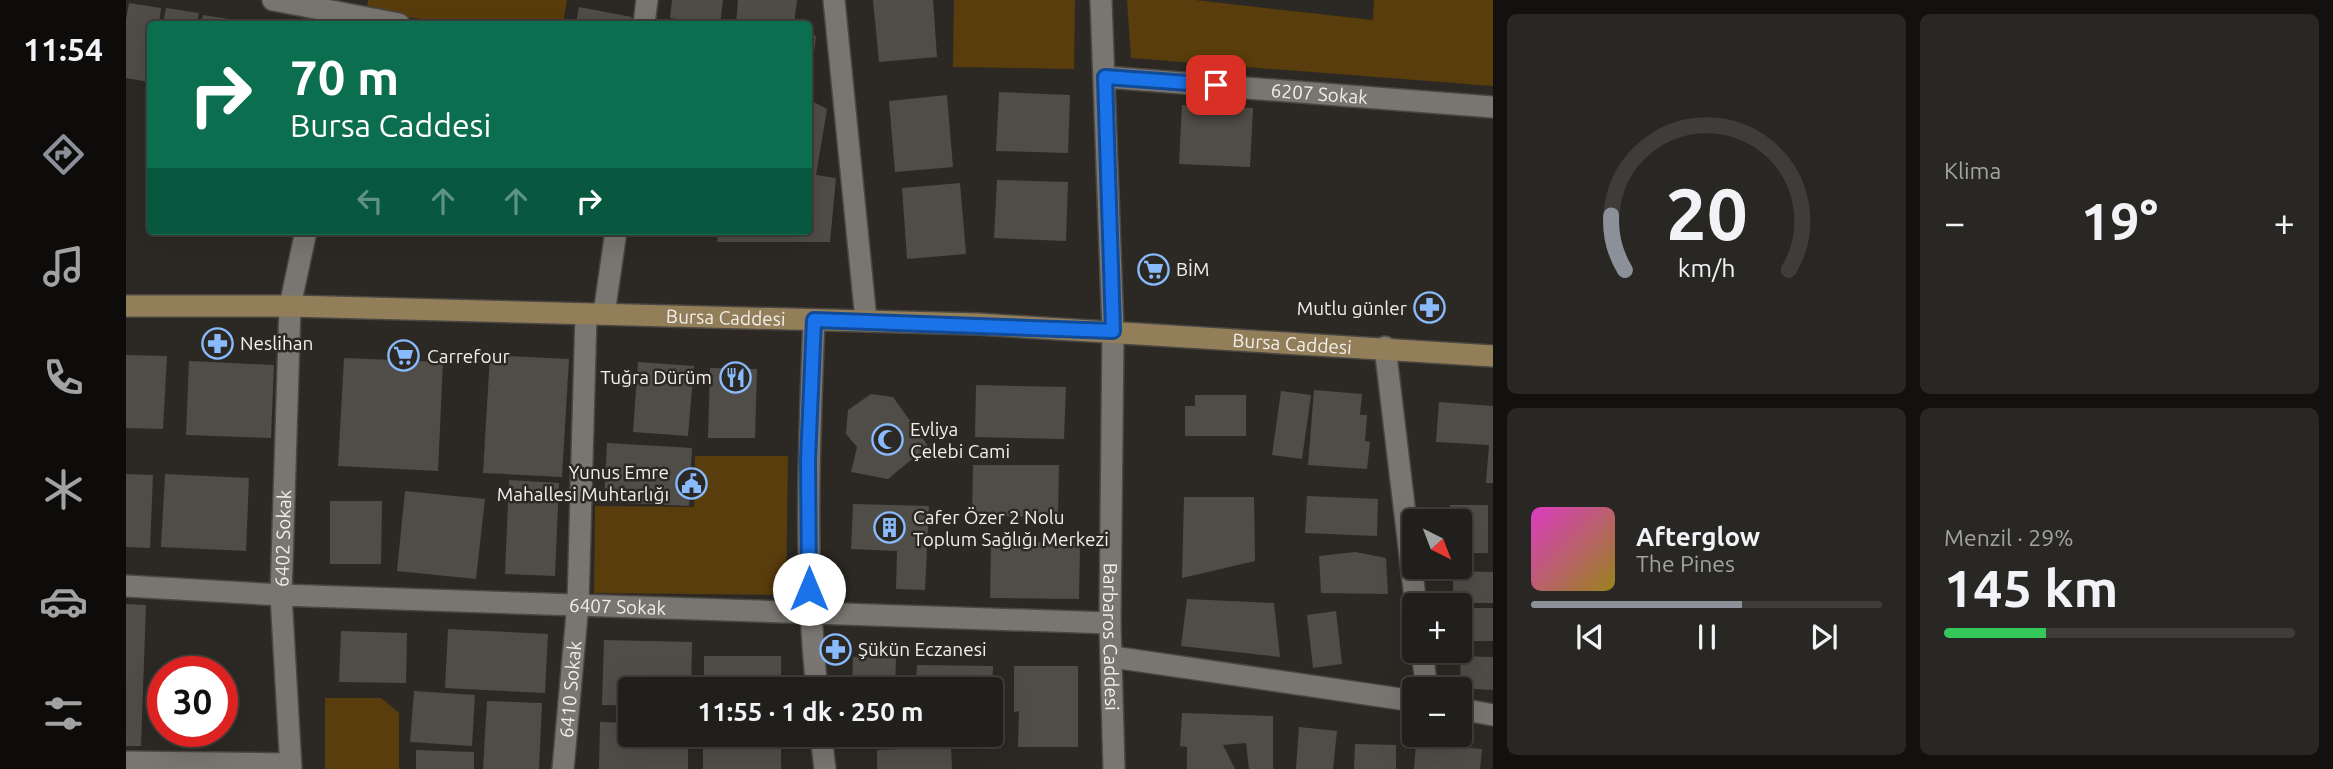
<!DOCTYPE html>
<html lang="tr">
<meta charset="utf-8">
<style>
body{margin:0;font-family:Ubuntu,sans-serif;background:#292724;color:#f1f3f6;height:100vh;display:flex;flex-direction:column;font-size:26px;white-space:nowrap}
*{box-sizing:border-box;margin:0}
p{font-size:23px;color:#a2a2a3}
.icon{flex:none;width:38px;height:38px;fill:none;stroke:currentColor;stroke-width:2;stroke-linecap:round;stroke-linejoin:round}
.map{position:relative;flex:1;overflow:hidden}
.side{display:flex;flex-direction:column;gap:14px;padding:14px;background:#12110f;width:840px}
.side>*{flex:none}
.guide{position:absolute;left:21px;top:21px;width:665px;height:214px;border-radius:7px;box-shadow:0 7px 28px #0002,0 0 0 2px #3e3d3a;background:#0b6e4f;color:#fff;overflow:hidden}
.needle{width:46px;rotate:138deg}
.buttons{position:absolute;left:1276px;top:509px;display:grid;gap:14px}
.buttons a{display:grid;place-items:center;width:70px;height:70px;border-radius:7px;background:#211f1b;box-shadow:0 7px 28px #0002,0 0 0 2px #3e3d3a;font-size:35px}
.speed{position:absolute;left:21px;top:656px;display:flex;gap:14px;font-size:35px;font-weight:700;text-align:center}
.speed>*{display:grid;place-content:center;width:91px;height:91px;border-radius:50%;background:#211f1b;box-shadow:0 7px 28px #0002,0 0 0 2px #3e3d3a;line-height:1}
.speed .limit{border:10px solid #d22;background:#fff;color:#111}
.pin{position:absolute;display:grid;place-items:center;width:60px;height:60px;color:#fff;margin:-30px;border-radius:14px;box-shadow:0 4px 10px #0006}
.me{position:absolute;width:77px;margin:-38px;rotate:0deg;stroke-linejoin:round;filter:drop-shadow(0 0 5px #0008)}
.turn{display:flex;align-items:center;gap:24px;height:147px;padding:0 28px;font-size:32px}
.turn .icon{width:91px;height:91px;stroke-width:2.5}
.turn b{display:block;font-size:49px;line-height:60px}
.lanes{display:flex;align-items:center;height:66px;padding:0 28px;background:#0003;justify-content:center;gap:35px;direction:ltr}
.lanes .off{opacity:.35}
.big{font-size:52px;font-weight:700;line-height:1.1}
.side .widget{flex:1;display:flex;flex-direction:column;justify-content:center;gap:10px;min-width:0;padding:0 24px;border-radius:10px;background:#292724}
.side .dial{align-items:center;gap:0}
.dial svg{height:182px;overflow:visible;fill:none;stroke:#3e3d3a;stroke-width:7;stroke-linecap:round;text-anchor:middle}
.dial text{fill:#f1f3f6;stroke:none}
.song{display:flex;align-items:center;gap:21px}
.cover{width:84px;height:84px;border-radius:10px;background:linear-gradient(135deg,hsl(310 70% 55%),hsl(50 70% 35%))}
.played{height:7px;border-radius:4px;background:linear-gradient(90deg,#8c9099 60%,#3e3d3a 60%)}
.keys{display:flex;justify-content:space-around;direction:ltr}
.heat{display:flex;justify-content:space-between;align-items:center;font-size:38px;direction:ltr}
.charge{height:10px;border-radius:5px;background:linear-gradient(90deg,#34c759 29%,#3e3d3a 0)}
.side .tiles{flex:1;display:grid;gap:14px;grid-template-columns:repeat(2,1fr)}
.trip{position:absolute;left:492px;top:677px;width:385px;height:70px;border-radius:7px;background:#211f1b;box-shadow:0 7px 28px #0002,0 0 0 2px #3e3d3a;font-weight:700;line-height:70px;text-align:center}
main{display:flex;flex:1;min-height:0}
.dock{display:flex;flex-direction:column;width:126px;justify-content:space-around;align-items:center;background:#0d0c0b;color:#a2a2a3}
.dock .icon{width:49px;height:49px}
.dock .active{color:#8c9099}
.dock b{font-size:32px;color:#f1f3f6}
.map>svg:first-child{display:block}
</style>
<main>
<nav class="dock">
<b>11:54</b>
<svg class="icon active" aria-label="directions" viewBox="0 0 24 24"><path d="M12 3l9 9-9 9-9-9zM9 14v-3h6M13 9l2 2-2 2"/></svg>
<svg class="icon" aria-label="music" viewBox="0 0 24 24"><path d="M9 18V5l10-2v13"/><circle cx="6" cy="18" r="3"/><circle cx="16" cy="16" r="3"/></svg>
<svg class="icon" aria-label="phone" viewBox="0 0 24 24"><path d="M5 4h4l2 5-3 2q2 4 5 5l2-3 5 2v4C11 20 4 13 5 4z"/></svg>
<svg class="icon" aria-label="climate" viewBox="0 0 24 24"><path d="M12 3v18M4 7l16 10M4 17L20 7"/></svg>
<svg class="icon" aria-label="car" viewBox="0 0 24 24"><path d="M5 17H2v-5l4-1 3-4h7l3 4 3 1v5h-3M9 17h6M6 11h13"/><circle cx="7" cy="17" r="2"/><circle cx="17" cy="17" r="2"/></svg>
<svg class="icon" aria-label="filters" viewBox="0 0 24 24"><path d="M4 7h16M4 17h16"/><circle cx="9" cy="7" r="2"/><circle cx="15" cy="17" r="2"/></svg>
</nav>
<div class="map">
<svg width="1367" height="769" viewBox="0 0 1367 769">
<rect width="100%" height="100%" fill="#2c2924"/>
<g fill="#593d0c">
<polygon points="242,0 441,0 437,24 337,24 240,12"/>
<polygon points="828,0 949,0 948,69 827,67"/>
<polygon points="1001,0 1069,0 1247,20 1248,0 1367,0 1367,86 1005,58"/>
<polygon points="569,456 662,456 660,595 468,593 469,506 568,507"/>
<polygon points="199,698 255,698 273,713 273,769 199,769"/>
</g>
<g fill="#504c47">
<polygon points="546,0 597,0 594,24 544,18"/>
<polygon points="612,0 671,0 668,24 610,24"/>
<polygon points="747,0 807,0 811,57 753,62"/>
<polygon points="3,3 35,8 33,24 24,24 23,82 0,78 0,20"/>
<polygon points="453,7 506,17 504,24 450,24"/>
<polygon points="40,8 73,13 71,24 37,24"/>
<polygon points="77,15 109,20 109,24 75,24"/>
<polygon points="682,33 690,36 684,87 682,87"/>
<polygon points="873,92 944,95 942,153 870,151"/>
<polygon points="821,95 827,167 769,172 763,101"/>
<polygon points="682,99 701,109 690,175 710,178 704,242 591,242 592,231 682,231"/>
<polygon points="1056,105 1127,108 1124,167 1053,164"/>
<polygon points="871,180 942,182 940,241 868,238"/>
<polygon points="834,183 840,254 781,259 776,188"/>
<polygon points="0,355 41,356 37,429 0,428"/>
<polygon points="364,355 443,359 436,477 357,473"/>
<polygon points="218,358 317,362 312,471 212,466"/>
<polygon points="63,361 148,365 145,438 60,435"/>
<polygon points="512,362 568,366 562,436 507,432"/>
<polygon points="584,368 631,369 629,438 582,438"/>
<polygon points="850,385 940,387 938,439 849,437"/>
<polygon points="1188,390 1236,394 1234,415 1241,415 1239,441 1244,442 1241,469 1182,465"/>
<polygon points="1155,391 1185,395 1176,459 1146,455"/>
<polygon points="745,394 767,397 802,446 762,479 725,472 731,447 720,434 722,410"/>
<polygon points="1069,395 1120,395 1120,436 1059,436 1059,406 1069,406"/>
<polygon points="1313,402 1367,406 1367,483 1360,483 1363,445 1310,442"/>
<polygon points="481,443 566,448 563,506 478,502"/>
<polygon points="847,465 933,465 932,517 846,516"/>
<polygon points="0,474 27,475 24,548 0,547"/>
<polygon points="39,474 123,478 120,551 35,547"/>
<polygon points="383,480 433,483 429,576 379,574"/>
<polygon points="279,491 359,499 350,579 271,571"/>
<polygon points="1181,496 1252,499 1251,536 1179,533"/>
<polygon points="1058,497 1128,497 1129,561 1056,578"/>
<polygon points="204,501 256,501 255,564 204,564"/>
<polygon points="727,504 803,506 799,590 770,589 771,551 725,549"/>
<polygon points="1324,505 1362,505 1362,553 1334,553 1334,522 1324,522"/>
<polygon points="865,542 954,542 953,599 864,598"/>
<polygon points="1229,552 1260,558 1262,594 1195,593 1193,556"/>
<polygon points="1327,571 1367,572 1367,603 1327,603"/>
<polygon points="1061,599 1148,603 1154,657 1055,646"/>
<polygon points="0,604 20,605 15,746 0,746"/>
<rect x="1334" y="608" width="33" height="33"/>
<polygon points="1210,611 1216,664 1187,668 1181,615"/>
<polygon points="322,629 422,634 419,693 319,688"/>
<polygon points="215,631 281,633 280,683 213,682"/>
<polygon points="478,640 566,642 565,690 504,690 504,705 476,705"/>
<rect x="578" y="656" width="77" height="34"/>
<polygon points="1334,656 1367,657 1367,690 1335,688"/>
<polygon points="727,657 770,658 769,690 726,690"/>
<polygon points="791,665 867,666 866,690 790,690"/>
<polygon points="888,666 952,666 952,747 892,747 893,711 888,712"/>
<polygon points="288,691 349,695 346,746 284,742"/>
<polygon points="361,701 416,703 413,769 357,769"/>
<polygon points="1056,713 1147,716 1147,769 1123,769 1120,743 1097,745 1109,769 1061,769 1061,747 1054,746"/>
<polygon points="474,722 504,723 504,735 562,735 562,769 473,769"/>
<polygon points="1173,727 1211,731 1207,769 1170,769"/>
<rect x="577" y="735" width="78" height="34"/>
<polygon points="1229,744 1270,745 1270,769 1228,769"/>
<polygon points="1290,744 1356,749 1354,769 1288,769"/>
<polygon points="825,747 826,769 751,769 751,750"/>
<polygon points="290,750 348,752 348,769 290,769"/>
</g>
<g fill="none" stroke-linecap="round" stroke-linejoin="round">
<defs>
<g id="minor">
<polyline points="147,0 273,24"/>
<polyline points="708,0 740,320"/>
<polyline points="518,24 521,0"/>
<path id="s1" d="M 979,77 L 1367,107"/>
<polyline points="478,314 490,231"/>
<path d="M 688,320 C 683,443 678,566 691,690"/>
<polyline points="1259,347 1290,606"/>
<path id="s2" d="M 0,586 L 155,595 L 984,623"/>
<polyline points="1296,651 1301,690"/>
<polyline points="987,657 1288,701"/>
<polyline points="1334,709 1367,715"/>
<polyline points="695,735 699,769"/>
<polyline points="0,762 164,764"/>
<path id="s3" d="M 165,769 L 155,595 L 164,306 L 180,231"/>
<path id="s4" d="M 437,769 L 452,603 L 460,314"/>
</g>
<g id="tertiary">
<path id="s5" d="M 975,0 L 987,331 L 984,623 L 988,769"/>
</g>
<g id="secondary">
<path id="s6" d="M 0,306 L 164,306 L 852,324 L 1367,356"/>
</g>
</defs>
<use href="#minor" stroke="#4a4742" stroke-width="24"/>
<use href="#tertiary" stroke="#4a4742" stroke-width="24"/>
<use href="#secondary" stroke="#4a4742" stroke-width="24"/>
<use href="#minor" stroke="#797570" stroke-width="21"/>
<use href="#tertiary" stroke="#797570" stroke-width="21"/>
<use href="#secondary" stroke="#937e5a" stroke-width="21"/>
</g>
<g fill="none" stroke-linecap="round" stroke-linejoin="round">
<defs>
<polyline id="route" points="683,589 682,460 688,320 987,331 979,77 1090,85"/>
</defs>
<use href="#route" stroke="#114b97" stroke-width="18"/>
<use href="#route" stroke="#1a73e8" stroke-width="12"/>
</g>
<defs>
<symbol id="supermarket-ring" viewBox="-11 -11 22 22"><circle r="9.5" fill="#2c2924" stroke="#89bafc" stroke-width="1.5"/><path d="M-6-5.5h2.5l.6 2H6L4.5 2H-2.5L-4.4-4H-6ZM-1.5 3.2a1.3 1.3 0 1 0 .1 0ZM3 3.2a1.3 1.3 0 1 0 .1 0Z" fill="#89bafc"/></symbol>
<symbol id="pharmacy-ring" viewBox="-11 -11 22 22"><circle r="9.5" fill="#2c2924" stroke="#89bafc" stroke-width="1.5"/><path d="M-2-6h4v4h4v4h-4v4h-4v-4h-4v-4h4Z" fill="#89bafc"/></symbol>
<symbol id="restaurant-ring" viewBox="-11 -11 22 22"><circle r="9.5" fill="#2c2924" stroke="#89bafc" stroke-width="1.5"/><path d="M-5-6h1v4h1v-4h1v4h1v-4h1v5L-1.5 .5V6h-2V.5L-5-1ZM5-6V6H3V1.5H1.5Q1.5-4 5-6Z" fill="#89bafc"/></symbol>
<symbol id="mosque-ring" viewBox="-11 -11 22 22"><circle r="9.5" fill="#2c2924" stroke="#89bafc" stroke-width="1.5"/><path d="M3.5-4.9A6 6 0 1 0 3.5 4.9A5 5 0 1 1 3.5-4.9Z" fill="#89bafc"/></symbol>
<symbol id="civic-ring" viewBox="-11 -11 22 22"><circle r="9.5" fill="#2c2924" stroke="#89bafc" stroke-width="1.5"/><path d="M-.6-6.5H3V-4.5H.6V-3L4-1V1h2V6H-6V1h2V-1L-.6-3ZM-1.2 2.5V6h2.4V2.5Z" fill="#89bafc"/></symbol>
<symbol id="building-ring" viewBox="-11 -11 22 22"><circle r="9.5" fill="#2c2924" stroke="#89bafc" stroke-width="1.5"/><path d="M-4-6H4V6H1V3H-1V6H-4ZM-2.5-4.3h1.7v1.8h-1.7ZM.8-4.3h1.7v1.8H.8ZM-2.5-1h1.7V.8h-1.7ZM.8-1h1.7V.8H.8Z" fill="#89bafc"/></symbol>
</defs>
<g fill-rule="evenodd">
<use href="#supermarket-ring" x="1010" y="252" width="35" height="35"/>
<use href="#pharmacy-ring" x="1286" y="290" width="35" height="35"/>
<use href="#pharmacy-ring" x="74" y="326" width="35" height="35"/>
<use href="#supermarket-ring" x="260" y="338" width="35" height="35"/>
<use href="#restaurant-ring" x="592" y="360" width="35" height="35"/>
<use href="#mosque-ring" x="744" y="422" width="35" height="35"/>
<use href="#civic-ring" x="548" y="466" width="35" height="35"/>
<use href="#building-ring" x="746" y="510" width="35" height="35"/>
<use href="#pharmacy-ring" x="692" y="632" width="35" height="35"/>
</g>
<g text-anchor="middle" stroke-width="5" stroke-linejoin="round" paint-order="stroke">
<g font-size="19" fill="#f1eeeb" stroke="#2c2924">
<text dy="7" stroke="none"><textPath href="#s1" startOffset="215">6207 Sokak</textPath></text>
<text dy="7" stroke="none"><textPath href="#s6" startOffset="600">Bursa Caddesi</textPath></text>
<text dy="7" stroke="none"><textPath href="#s6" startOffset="1167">Bursa Caddesi</textPath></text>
<text dy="7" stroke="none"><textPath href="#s3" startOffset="231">6402 Sokak</textPath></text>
<text dy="7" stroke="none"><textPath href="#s2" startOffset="492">6407 Sokak</textPath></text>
<text dy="7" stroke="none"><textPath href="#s5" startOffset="637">Barbaros Caddesi</textPath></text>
<text dy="7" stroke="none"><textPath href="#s4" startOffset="80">6410 Sokak</textPath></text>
</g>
<g font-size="19" fill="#f1eeeb" stroke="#2c2924" text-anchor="start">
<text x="1050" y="276">BİM</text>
<text x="1281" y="315" text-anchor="end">Mutlu günler</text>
<text x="114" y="350">Neslihan</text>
<text x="301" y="363">Carrefour</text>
<text x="586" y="384" text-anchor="end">Tuğra Dürüm</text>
<text x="784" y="436">Evliya<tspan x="784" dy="22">Çelebi Cami</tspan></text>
<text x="543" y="479" text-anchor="end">Yunus Emre<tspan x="543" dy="22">Mahallesi Muhtarlığı</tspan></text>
<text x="787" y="524">Cafer Özer 2 Nolu<tspan x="787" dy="22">Toplum Sağlığı Merkezi</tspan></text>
<text x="732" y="656">Şükün Eczanesi</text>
</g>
</g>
</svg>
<div class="buttons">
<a><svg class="needle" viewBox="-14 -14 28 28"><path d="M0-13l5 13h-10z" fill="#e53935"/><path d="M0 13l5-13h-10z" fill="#a2a2a3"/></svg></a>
<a>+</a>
<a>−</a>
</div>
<div class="speed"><div class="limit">30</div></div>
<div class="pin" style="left:1090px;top:85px;background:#d93025"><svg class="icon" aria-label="arrive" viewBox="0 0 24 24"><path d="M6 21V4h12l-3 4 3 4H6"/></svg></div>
<svg class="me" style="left:683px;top:589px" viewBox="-20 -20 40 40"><circle r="19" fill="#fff"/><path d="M0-13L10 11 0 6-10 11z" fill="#1a73e8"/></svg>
<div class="trip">11:55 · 1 dk · 250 m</div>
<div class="guide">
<div class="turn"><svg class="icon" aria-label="right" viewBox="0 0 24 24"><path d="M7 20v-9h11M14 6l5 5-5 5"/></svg><div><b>70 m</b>Bursa Caddesi</div></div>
<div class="lanes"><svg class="icon off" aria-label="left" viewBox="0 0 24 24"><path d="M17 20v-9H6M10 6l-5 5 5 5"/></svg><svg class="icon off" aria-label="ahead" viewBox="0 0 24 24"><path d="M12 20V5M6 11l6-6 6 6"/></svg><svg class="icon off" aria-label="ahead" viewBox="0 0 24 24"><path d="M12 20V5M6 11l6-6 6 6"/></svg><svg class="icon" aria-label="right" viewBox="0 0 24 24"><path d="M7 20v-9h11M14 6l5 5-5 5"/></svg></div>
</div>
</div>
<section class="side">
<div class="tiles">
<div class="widget dial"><svg viewBox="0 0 100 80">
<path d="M14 69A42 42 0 1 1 86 69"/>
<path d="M14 69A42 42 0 0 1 8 45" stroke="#8c9099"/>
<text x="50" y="56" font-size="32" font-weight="700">20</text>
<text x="50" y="72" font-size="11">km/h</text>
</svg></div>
<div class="widget"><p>Klima</p>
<div class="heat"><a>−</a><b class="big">19°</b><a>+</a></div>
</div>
<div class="widget">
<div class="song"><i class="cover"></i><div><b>Afterglow</b><p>The Pines</p></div></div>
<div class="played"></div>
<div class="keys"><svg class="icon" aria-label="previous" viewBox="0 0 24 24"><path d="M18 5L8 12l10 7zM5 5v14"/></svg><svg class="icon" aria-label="pause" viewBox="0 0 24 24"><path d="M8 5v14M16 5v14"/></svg><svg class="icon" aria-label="next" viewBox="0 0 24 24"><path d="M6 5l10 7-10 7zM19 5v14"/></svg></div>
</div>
<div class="widget"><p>Menzil · 29%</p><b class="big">145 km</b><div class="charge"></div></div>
</div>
</section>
</main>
